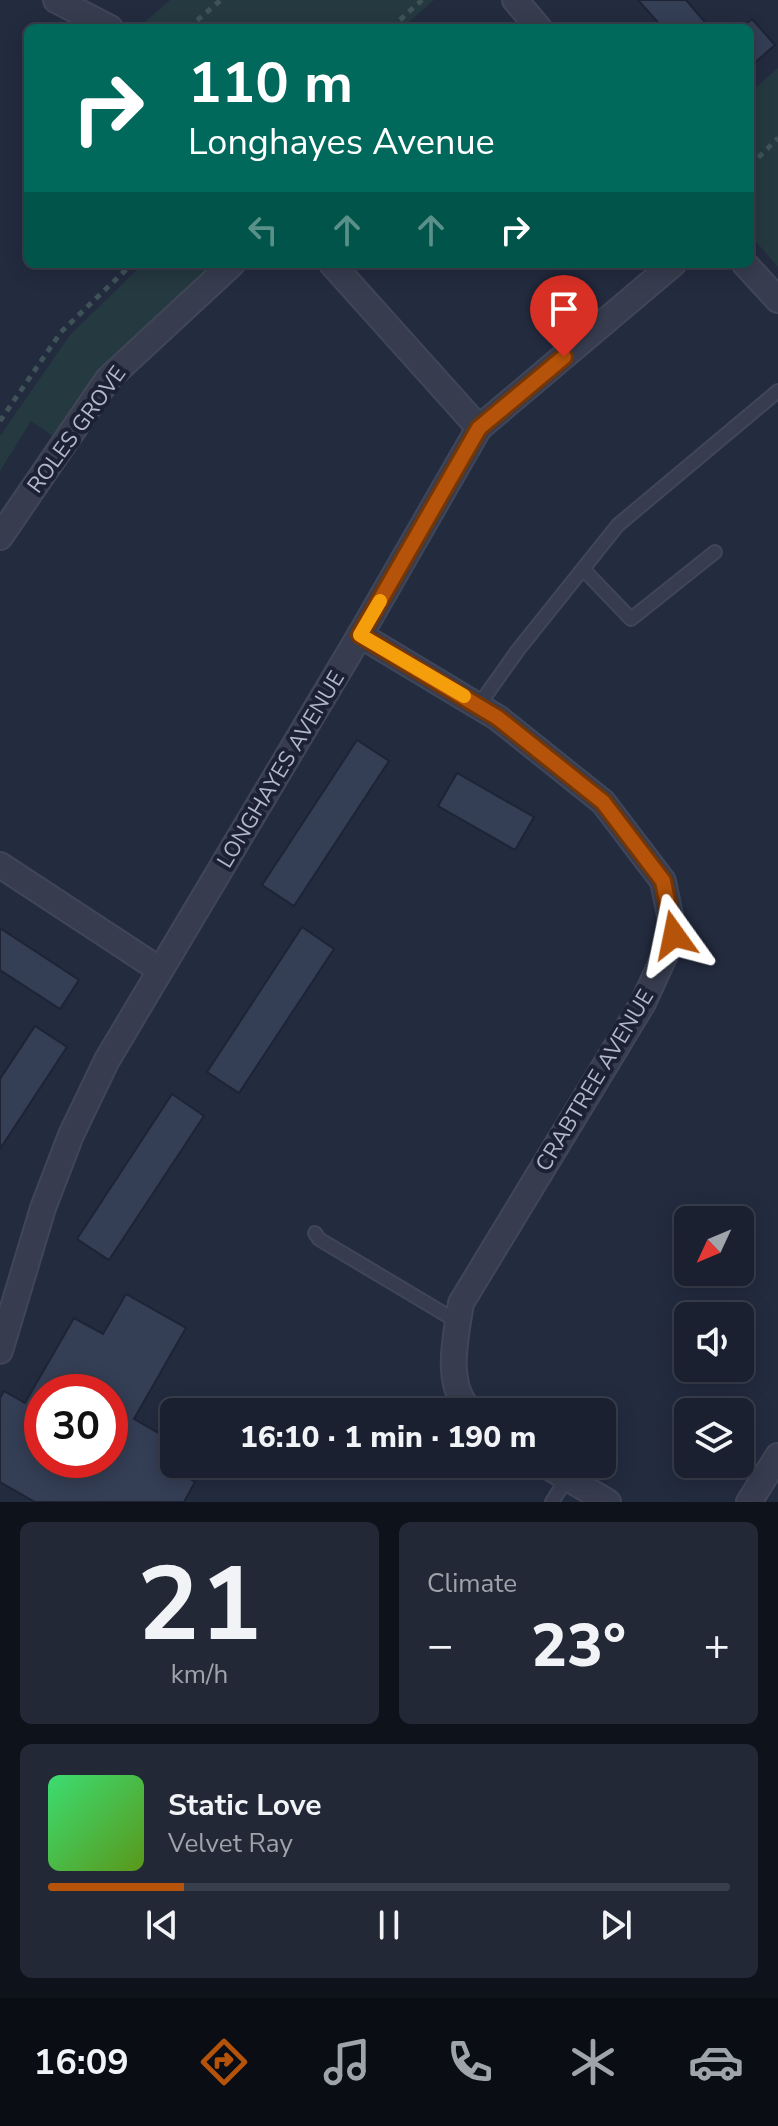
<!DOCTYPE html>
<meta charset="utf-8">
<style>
body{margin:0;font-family:"Nunito Sans",sans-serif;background:#232837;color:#f1f3f6;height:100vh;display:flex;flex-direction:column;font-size:30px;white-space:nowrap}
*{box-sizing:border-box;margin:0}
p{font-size:26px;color:#9fa3aa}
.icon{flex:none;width:44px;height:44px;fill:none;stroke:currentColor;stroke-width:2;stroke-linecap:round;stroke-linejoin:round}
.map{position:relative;height:1502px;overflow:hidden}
.side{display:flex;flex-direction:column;gap:20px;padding:20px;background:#0e121a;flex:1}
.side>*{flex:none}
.banner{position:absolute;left:24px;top:24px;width:730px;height:244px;border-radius:12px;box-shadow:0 4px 20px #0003,0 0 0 2px #383e4b;background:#00695c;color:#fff;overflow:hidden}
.needle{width:52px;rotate:226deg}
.tools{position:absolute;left:674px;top:1206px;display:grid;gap:16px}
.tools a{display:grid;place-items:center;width:80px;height:80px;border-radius:12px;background:#1a202f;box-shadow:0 4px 20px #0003,0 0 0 2px #383e4b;font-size:40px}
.speed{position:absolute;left:24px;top:1374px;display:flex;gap:16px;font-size:40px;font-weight:700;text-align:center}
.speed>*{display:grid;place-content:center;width:104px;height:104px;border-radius:50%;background:#1a202f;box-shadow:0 4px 20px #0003,0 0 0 2px #383e4b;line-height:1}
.speed .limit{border:12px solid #d22;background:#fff;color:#111}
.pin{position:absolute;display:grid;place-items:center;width:68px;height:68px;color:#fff;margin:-82px -34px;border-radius:50% 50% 50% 0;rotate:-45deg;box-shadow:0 0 8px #0007}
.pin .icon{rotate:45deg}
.me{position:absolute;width:88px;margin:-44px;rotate:348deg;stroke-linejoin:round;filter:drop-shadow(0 0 6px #0008)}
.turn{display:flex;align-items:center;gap:28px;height:168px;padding:0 32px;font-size:36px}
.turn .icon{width:104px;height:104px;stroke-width:2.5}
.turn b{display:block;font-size:56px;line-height:68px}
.lanes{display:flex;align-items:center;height:76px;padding:0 32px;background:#0003;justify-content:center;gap:40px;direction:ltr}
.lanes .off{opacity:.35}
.big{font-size:60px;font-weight:800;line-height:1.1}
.side .card{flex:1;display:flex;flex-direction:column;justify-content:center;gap:12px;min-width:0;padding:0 28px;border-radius:12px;background:#232837}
.side .dial{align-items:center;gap:0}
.dial b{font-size:104px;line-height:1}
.song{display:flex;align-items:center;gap:24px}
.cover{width:96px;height:96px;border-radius:12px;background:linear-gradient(135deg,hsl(140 70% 55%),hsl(90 70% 35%))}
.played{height:8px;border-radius:4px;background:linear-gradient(90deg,#b45309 20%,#383e4b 20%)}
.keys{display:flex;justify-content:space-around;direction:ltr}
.heat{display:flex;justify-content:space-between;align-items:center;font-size:44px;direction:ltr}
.side .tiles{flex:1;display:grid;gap:20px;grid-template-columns:1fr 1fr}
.card:last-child{grid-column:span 2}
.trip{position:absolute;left:160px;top:1398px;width:456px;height:80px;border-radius:12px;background:#1a202f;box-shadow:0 4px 20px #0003,0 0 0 2px #383e4b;font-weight:800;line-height:80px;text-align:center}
.tab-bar{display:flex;height:128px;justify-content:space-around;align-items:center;background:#0a0d13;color:#9fa3aa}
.tab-bar .icon{width:56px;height:56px}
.tab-bar .selected{color:#b45309}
.tab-bar b{font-size:36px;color:#f1f3f6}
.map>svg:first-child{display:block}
</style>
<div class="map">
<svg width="778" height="1502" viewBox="0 0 778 1502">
<rect width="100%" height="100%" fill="#232b3f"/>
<g fill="#253940">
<polygon points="170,0 434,0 402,28 140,26"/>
<polygon points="778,68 778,267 750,235 750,92"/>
<polygon points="143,264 214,264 108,360 53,436 31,421 0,471 0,436 70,335"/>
</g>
<g fill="#343e55" stroke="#1e2436" stroke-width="2" fill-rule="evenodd">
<polygon points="638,0 686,0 710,28 663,28"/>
<polygon points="752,19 775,45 750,67 750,28 741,28"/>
<polygon points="357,740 389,761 294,906 262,885"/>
<polygon points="457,773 534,817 515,850 438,806"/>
<polygon points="302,927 334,949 239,1093 207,1072"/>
<polygon points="0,928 79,980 60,1009 0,970"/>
<polygon points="35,1026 67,1047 0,1149 0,1079"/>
<polygon points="172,1094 204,1116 109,1260 77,1239"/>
<path d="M 126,1294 L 186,1328 L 134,1419 L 174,1442 L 174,1464 L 190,1464 L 184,1475 L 195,1482 L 184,1502 L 35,1502 L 0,1482 L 0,1398 L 4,1391 L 25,1403 L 74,1318 L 103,1334 ZM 42,1392 L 110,1392 L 110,1460 L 42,1460 Z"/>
</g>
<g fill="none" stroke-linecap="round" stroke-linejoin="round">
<defs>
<g id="lane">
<polyline points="583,569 631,619 715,552"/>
<polyline points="479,705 518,650 618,525 778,391"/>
<polyline points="315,1233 319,1239 458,1322"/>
<polyline points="552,1502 567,1478"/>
</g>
<g id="street">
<polyline points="56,0 110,28"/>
<polyline points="515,0 539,28"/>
<polyline points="332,264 479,428"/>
<polyline points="745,264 778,300"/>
<polyline points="0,537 108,379 232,264"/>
<path d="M 360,635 L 498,718 L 603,802 L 663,881 L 674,935 L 643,1003 L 461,1303 C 456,1337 443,1387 472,1412"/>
<polyline points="0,865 160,970"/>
<polyline points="0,1351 43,1208 71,1135 107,1060 360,635 479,428 673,264"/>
<polyline points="544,1464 608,1502"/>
<polyline points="749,1502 778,1456"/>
</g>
</defs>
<use href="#lane" stroke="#404658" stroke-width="16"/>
<use href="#street" stroke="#404658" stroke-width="28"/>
<g stroke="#3e5258" stroke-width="5" stroke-dasharray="6 6" stroke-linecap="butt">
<polyline points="188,28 221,0"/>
<polyline points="391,28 422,0"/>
<polyline points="750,166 778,138"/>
<polyline points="0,421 61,332 132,264"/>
</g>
<use href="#lane" stroke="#373d4f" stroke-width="12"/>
<use href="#street" stroke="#373d4f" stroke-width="24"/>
</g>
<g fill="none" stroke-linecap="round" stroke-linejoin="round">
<defs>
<polyline id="route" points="564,357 479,428 360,635 498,718 603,802 663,881 674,935"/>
</defs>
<use href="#route" stroke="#753606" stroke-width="20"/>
<use href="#route" stroke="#b45309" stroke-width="14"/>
<polyline stroke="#f59e0b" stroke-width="14" points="380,601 360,635 464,696"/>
</g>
<g text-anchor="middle" stroke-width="8" stroke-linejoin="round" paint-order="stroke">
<g font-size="22" fill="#b3b8ca" stroke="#1c2234">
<text transform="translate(76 429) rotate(-54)" y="8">ROLES GROVE</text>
<text transform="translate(280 769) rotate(-59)" y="8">LONGHAYES AVENUE</text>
<text transform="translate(594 1080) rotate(-59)" y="8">CRABTREE AVENUE</text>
</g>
</g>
</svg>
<div class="tools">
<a><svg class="needle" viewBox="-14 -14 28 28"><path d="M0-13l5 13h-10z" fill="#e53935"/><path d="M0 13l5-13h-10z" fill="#9fa3aa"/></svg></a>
<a><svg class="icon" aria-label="sound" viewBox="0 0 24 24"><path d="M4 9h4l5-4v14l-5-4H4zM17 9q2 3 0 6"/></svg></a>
<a><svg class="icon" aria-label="layers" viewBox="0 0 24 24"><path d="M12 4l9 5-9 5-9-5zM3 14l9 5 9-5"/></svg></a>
</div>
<div class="speed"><div class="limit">30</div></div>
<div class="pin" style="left:564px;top:357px;background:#d93025"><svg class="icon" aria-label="arrive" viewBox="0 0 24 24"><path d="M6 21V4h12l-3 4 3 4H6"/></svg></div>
<svg class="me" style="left:674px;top:935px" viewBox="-20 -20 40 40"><path d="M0-17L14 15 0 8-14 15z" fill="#b45309" stroke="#fff" stroke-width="4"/></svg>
<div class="trip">16:10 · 1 min · 190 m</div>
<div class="banner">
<div class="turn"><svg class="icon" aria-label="right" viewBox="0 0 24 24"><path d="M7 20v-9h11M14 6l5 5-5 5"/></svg><div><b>110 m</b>Longhayes Avenue</div></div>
<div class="lanes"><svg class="icon off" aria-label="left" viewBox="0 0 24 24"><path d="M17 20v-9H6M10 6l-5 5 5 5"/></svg><svg class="icon off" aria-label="ahead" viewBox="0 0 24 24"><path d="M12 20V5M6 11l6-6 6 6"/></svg><svg class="icon off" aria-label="ahead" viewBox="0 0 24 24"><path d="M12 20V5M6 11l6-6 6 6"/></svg><svg class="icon" aria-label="right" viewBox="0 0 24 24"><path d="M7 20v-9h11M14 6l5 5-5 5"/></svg></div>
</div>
</div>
<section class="side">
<div class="tiles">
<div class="card dial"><b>21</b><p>km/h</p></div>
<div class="card"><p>Climate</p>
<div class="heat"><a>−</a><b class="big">23°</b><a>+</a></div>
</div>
<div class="card">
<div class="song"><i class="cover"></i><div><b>Static Love</b><p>Velvet Ray</p></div></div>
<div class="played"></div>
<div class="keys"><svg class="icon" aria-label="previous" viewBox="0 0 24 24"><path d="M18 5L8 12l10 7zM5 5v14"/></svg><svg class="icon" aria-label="pause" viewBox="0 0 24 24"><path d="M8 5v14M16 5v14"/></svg><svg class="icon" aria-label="next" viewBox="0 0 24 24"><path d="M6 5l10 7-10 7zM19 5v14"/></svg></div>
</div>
</div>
</section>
<nav class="tab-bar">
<b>16:09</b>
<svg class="icon selected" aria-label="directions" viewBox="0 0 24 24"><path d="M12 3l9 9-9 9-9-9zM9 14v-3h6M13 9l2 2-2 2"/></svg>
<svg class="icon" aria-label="music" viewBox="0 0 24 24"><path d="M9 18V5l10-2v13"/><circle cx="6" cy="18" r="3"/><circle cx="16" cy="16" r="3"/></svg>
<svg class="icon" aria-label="phone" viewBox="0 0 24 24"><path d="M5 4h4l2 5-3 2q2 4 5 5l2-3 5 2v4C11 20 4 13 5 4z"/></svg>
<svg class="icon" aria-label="climate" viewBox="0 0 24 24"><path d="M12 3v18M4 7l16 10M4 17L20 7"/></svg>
<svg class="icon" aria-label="car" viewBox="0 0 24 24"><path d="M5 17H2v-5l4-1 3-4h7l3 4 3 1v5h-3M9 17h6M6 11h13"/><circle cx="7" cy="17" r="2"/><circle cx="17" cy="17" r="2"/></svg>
</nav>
